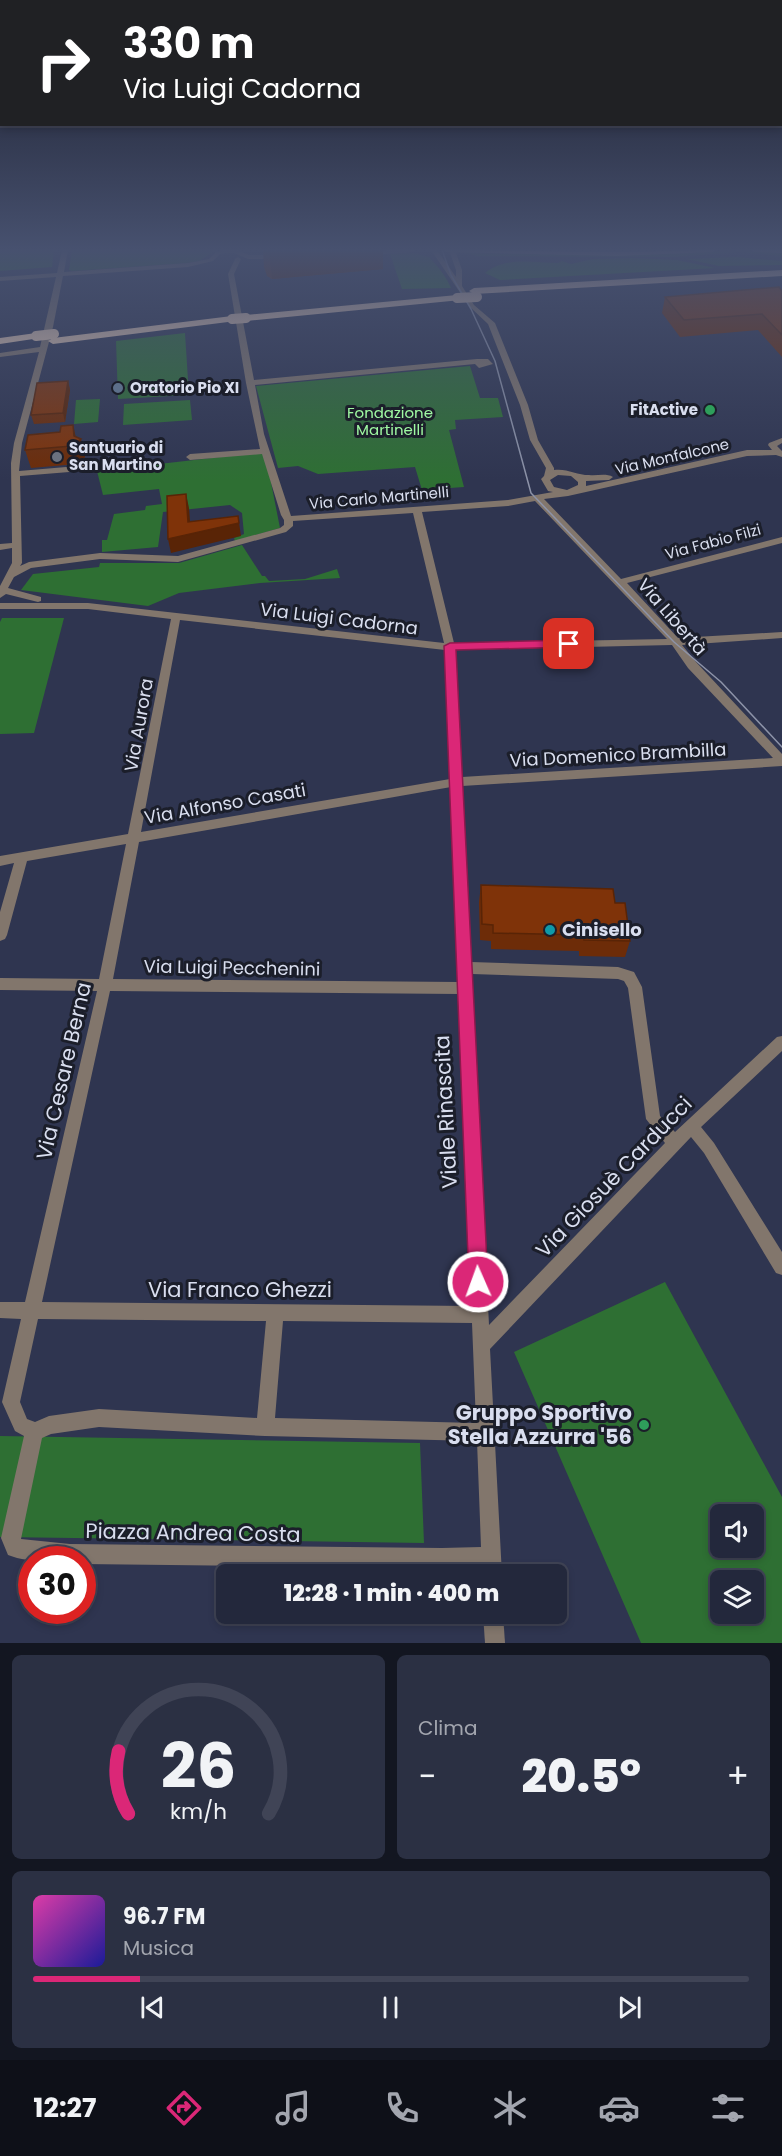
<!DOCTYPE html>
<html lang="it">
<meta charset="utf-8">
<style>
body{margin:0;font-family:Poppins,sans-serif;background:#2b3043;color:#f1f3f6;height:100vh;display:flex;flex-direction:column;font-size:22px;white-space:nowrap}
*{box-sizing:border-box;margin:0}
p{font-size:20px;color:#a3a6af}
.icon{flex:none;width:33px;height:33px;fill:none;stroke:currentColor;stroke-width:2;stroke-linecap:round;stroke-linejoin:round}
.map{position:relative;height:1643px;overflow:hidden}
.sheet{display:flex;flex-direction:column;gap:12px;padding:12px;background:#131621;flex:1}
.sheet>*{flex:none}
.guide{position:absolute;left:0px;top:0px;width:783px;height:126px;box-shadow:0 3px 9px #0003,0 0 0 2px #404456;background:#202124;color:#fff;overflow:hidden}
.tools{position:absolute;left:710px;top:1504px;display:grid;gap:12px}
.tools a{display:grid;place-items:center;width:54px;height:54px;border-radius:9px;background:#23283c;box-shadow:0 3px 9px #0003,0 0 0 2px #404456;font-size:30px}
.speed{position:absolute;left:18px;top:1546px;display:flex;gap:12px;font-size:30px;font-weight:700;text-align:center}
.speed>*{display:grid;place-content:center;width:78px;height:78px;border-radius:50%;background:#23283c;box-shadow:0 3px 9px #0003,0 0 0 2px #404456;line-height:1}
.speed .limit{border:9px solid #d22;background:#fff;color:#111}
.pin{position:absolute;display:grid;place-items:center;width:51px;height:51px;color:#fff;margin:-26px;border-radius:12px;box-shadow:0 3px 9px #0006}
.me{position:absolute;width:66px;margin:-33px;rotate:358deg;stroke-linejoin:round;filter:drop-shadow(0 0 4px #0008)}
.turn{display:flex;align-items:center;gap:21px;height:126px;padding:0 24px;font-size:27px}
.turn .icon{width:78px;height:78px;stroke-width:2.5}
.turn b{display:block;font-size:42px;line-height:51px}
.big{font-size:45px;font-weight:800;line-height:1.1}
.sheet .card{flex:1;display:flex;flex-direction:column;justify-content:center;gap:9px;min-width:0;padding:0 21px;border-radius:9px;background:#2b3043}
.sheet .dial{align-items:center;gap:0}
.dial svg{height:156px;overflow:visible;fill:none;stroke:#404456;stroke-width:7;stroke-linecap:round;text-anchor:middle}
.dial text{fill:#f1f3f6;stroke:none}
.song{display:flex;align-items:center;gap:18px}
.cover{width:72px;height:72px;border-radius:9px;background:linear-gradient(135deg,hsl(320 70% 55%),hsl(240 70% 35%))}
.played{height:6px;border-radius:3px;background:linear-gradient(90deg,#db2777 15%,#404456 15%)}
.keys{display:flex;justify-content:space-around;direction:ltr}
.heat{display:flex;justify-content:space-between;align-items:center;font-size:33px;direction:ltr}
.sheet .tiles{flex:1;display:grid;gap:12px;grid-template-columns:1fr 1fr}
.card:last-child{grid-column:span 2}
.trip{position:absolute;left:216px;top:1564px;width:351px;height:60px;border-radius:9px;background:#23283c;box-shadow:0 3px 9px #0003,0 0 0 2px #404456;font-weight:800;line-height:60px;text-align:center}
.tabs{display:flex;height:96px;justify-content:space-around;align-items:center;background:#0e1018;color:#a3a6af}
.tabs .icon{width:42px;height:42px}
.tabs .on{color:#db2777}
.tabs b{font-size:27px;color:#f1f3f6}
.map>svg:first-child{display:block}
</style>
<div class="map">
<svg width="782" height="1643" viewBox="0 0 782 1643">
<rect width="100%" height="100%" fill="#2f3550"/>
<g fill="#2e6f33" fill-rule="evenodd">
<polygon points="0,250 54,250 52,267 0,271"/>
<polygon points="72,250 216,250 199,261 186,263 72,271 69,270"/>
<polygon points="742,250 782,253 782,256 740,252 672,257 478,256 465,253 626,255"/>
<path d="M 414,253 L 429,257 C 438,267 446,276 451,288 L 402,289 L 390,254 Z"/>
<polygon points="737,257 782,261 782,265 719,266 687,259"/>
<path d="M 633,258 L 677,260 L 715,268 L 500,280 L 485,273 C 506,256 534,263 558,263 L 562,261 L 571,264 L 593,259 Z"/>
<polygon points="185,333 189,395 118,399 116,341"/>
<polygon points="470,366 480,398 498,398 503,417 455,420 456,429 449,430 464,487 422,490 415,467 318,474 298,466 278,468 256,386"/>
<polygon points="100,399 98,422 74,424 76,400"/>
<polygon points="190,400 192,420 123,425 124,404"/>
<polygon points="265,452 280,528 235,541 234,538 244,534 242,513 230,505 163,512 158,547 102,552 102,540 107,540 114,514 145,510 146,506 162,504 159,489 103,495 97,471"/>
<polygon points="242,545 262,576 265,576 269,581 305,579 337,569 340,578 260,583 179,593 148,606 21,590 33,574 99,567 100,563 179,563"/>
<polygon points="2,618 64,618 34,733 0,734 0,622"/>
<path d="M 665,1282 L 782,1497 L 782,1643 L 641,1643 L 514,1352 ZM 720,1515 L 753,1515 L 753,1548 L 720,1548 ZM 720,1581 L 753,1581 L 753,1614 L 720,1614 Z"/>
<polygon points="0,1436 420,1443 424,1543 0,1537"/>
</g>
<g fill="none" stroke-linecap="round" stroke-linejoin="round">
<g fill="#82766c" fill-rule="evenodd">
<path d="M 62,250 L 68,250 L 64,272 L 188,263 L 209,259 L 216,252 L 223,250 L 237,250 L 249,255 L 278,255 L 281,257 L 278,259 L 248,259 L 234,253 L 226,253 L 220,254 L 213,261 L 188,267 L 63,276 L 53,327 L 22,443 L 19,471 L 78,466 L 94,459 L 105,463 L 94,470 L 20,476 L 22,563 L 20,566 L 29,562 L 100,553 L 178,556 L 280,528 L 284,525 L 284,520 L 281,515 L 262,454 L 190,460 L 186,457 L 190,454 L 260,449 L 246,383 L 228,274 L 235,259 L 238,257 L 241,259 L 234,274 L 254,380 L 477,359 L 488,359 L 493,364 L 479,368 L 475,364 L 255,385 L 264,434 L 291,516 L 508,500 L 553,492 L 548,491 L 541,479 L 544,476 L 546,468 L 530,440 L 520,405 L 488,324 L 470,307 L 431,250 L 437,250 L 456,277 L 456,270 L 449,250 L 455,250 L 462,270 L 462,286 L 474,305 L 495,323 L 528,405 L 538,440 L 554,468 L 554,470 C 566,468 577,475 589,475 C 597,476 606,473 613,477 L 609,480 L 586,481 L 586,486 L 747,450 L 772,450 L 768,445 L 769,443 L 782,438 L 782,443 L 777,446 L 782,451 L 782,457 L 776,455 L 747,456 L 568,496 L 544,499 L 621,579 L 782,537 L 782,543 L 627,583 L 678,638 L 782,632 L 782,638 L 682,645 L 696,662 L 782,754 L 782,766 L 462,786 L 471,962 L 618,967 L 634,972 L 642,987 L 660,1116 L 675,1132 L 777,1037 L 782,1036 L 782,1051 L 701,1127 L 714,1143 L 782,1252 L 782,1275 L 776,1273 L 704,1153 L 691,1137 L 490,1349 L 502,1575 L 482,1575 L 482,1566 L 442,1568 L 82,1564 L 82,1560 C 59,1560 30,1564 8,1555 L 1,1538 L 24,1436 L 15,1431 L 2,1402 L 21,1319 L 0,1318 L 0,1302 L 25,1302 L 97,991 L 0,990 L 0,978 L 99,979 L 126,844 L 27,861 L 7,935 L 5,939 L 0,941 L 0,912 L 14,863 L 0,866 L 0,856 L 128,834 L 171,619 L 88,609 L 0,609 L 0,603 L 88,603 L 444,643 L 413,513 L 293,521 L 293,526 L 286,532 L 178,562 L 100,559 L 31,568 L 14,577 L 8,588 L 41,597 L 41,601 L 38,602 L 6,594 L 0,598 L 0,586 L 12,563 L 12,548 L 0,550 L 0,544 L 12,543 L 11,463 L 14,443 L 39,352 L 0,357 L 0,353 L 40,347 L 56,277 L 0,281 L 0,277 L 57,273 ZM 558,475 L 571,476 L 578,482 L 578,485 L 567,490 L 554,487 L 550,480 ZM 535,501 L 667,639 L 454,643 L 422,512 L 508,506 ZM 180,620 L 445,650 L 450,779 L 141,832 ZM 672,645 L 688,668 L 773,758 L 462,777 L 455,650 ZM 451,787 L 458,982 L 113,979 L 139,842 ZM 472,974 L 618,979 L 624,981 L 628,988 L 646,1119 L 665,1143 L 489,1325 ZM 110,991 L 459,994 L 471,1306 L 42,1302 ZM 38,1319 L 266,1321 L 257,1418 L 99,1409 L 49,1416 L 35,1422 L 27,1419 L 20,1402 ZM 283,1321 L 472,1323 L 476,1423 L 275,1418 ZM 99,1427 L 265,1436 L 477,1441 L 481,1547 L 442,1548 L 70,1544 L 21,1539 L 42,1438 L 51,1434 Z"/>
<polygon points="389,250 416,250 413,252 369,255 366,253"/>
<polygon points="483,1614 503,1614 505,1643 485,1643"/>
</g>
<g fill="#ac9989" fill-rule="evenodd">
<polygon points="443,250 617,252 715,250 712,252 617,256 446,252"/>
<polygon points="751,250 782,250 782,253 754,252"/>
</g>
<g fill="#eaccb3" fill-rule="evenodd">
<polygon points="782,270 782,276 474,294 469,291 474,288"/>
<polygon points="457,295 462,298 461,300 246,321 241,318 246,315"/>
<polygon points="232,316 237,319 236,321 53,344 48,341 53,338"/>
<polygon points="36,333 40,334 40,338 0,344 0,338"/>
</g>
<polyline stroke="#8d93a8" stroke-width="1.5" points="442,250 451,275 471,309 495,361 531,493 674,642 721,682 782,747"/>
<g stroke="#eaccb3" stroke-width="10">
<polyline points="457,298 477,297"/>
<polyline points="232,319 246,318"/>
<polyline points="36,336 54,334"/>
</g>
</g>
<g fill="#6d2c08">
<polygon points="263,250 383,250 383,269 272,279 267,276 264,267"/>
<polygon points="782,291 782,357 758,330 680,337 662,313 665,297"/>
<polygon points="68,381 70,390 65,422 34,424 31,415"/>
<polygon points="76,437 85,457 77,464 31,468 25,450"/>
<polygon points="481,885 615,903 630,941 625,957 579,956 579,951 491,949 491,941 480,940 479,902"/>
</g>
<g fill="#592406">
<polygon points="269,250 383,250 383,269 272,279"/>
<polygon points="68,381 70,390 65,422 63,413"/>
<polygon points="73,425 77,442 81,439 85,457 77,464 72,446 74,436"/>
<polygon points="186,494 189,508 191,534 239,523 241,536 171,553 168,539 188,522"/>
</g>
<g fill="#7f3309" stroke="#592406" stroke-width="1.5">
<polygon points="779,287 782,291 782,335 762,314 684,320 665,297"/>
<polygon points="68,381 63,413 31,415 37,383"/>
<polygon points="73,425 74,436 81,439 72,446 25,450 28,435 60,432 61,426"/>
<polygon points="186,494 188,522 238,516 239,523 168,539 167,496"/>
<polygon points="481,885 613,889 615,903 625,903 630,941 584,940 583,935 493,933 493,925 482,924"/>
</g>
<linearGradient id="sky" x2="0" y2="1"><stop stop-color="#1a1d2c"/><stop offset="0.52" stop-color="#47516f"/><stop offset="1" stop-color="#47516f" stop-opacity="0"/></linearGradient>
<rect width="782" height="480" fill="url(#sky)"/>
<polygon fill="#db2777" stroke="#8e194d" stroke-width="1.5" points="569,640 575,644 573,647 456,650 488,1282 485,1288 478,1291 472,1288 469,1282 444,646 450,643"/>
<circle fill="#5c6f8a" stroke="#1b1e2a" stroke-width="2" cx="118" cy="388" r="6"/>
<g fill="#2e9e5b" stroke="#1b1e2a" stroke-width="2">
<circle cx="710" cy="410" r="6"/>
<circle cx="644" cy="1425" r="6"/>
</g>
<circle fill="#6b7280" stroke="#1b1e2a" stroke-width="2" cx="57" cy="457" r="6"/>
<circle fill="#0f9aa8" stroke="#1b1e2a" stroke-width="2" cx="550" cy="930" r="6"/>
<g text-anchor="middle" stroke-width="6" stroke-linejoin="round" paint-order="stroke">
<g font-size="15" font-weight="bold" fill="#d9deef" stroke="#1b1e2a" text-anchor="start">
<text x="130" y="393">Oratorio Pio XI</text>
<text x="698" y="415" text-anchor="end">FitActive</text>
<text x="69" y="453">Santuario di<tspan x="69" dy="17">San Martino</tspan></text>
</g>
<g font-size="15" fill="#9ff9a2" stroke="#1b1e2a">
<text x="390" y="418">Fondazione<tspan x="390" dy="17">Martinelli</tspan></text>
</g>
<g font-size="15" fill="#d9deef" stroke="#1b1e2a">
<text transform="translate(672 457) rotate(-13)" y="5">Via Monfalcone</text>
<text transform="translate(379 498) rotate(-5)" y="5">Via Carlo Martinelli</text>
<text transform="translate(713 542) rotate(-15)" y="5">Via Fabio Filzi</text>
</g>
<g font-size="18" fill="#d9deef" stroke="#1b1e2a">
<text transform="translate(672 617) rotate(49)" y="6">Via Libertà</text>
<text transform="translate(339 619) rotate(7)" y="6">Via Luigi Cadorna</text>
<text transform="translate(139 725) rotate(-80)" y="6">Via Aurora</text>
<text transform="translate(618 755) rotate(-3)" y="6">Via Domenico Brambilla</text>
<text transform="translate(225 804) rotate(-10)" y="6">Via Alfonso Casati</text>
<text transform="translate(232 968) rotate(1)" y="6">Via Luigi Pecchenini</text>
</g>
<g font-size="18" font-weight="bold" fill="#d9deef" stroke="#1b1e2a" text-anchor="start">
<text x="562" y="936">Cinisello</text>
</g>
<g font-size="21" fill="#d9deef" stroke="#1b1e2a">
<text transform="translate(64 1071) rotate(-77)" y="7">Via Cesare Berna</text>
<text transform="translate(446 1112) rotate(-93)" y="7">Viale Rinascita</text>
<text transform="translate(614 1177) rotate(-46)" y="7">Via Giosuè Carducci</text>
<text x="240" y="1297">Via Franco Ghezzi</text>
<text transform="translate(193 1533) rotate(1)" y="7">Piazza Andrea Costa</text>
</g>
<g font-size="21" font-weight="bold" fill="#d9deef" stroke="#1b1e2a" text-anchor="end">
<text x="632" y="1420">Gruppo Sportivo<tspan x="632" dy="24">Stella Azzurra '56</tspan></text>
</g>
</g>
</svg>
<div class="tools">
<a><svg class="icon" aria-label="sound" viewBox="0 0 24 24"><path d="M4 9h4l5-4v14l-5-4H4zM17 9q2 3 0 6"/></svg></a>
<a><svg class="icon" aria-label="layers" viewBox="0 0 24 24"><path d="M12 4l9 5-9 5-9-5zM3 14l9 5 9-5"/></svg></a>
</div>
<div class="speed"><div class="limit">30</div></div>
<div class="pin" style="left:569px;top:644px;background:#d93025"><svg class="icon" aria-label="arrive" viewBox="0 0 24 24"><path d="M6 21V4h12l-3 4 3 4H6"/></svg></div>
<svg class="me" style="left:478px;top:1282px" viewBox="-20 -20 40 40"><circle r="17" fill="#db2777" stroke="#fff" stroke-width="3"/><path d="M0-11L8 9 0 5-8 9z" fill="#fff"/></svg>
<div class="trip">12:28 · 1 min · 400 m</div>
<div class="guide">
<div class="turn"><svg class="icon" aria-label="right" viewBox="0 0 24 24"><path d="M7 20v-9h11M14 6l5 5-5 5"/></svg><div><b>330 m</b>Via Luigi Cadorna</div></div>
</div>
</div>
<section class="sheet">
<div class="tiles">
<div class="card dial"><svg viewBox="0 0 100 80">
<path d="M14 69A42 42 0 1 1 86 69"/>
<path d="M14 69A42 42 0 0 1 9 37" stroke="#db2777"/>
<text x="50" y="56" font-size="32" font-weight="700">26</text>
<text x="50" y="72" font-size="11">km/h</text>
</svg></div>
<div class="card"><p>Clima</p>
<div class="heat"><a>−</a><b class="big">20.5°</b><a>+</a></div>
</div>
<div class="card">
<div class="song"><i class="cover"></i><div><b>96.7 FM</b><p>Musica</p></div></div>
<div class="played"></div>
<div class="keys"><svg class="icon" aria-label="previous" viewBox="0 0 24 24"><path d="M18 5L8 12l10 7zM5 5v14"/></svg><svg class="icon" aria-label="pause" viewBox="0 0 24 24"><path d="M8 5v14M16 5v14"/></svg><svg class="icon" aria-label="next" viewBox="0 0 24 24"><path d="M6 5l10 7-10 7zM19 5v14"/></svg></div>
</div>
</div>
</section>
<nav class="tabs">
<b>12:27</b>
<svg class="icon on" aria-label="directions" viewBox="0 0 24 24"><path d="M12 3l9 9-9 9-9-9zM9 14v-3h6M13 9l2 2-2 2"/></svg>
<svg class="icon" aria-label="music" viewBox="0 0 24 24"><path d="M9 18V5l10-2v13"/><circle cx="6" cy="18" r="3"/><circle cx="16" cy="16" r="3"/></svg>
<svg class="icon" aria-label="phone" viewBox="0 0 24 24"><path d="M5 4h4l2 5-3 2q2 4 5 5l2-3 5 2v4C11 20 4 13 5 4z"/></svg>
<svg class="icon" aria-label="climate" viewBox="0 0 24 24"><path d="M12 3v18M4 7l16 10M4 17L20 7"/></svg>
<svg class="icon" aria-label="car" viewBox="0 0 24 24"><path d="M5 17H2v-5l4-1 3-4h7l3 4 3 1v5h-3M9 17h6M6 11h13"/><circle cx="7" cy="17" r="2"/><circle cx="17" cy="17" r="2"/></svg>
<svg class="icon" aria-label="filters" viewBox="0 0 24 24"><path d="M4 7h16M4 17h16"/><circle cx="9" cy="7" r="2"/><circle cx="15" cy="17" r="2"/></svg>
</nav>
